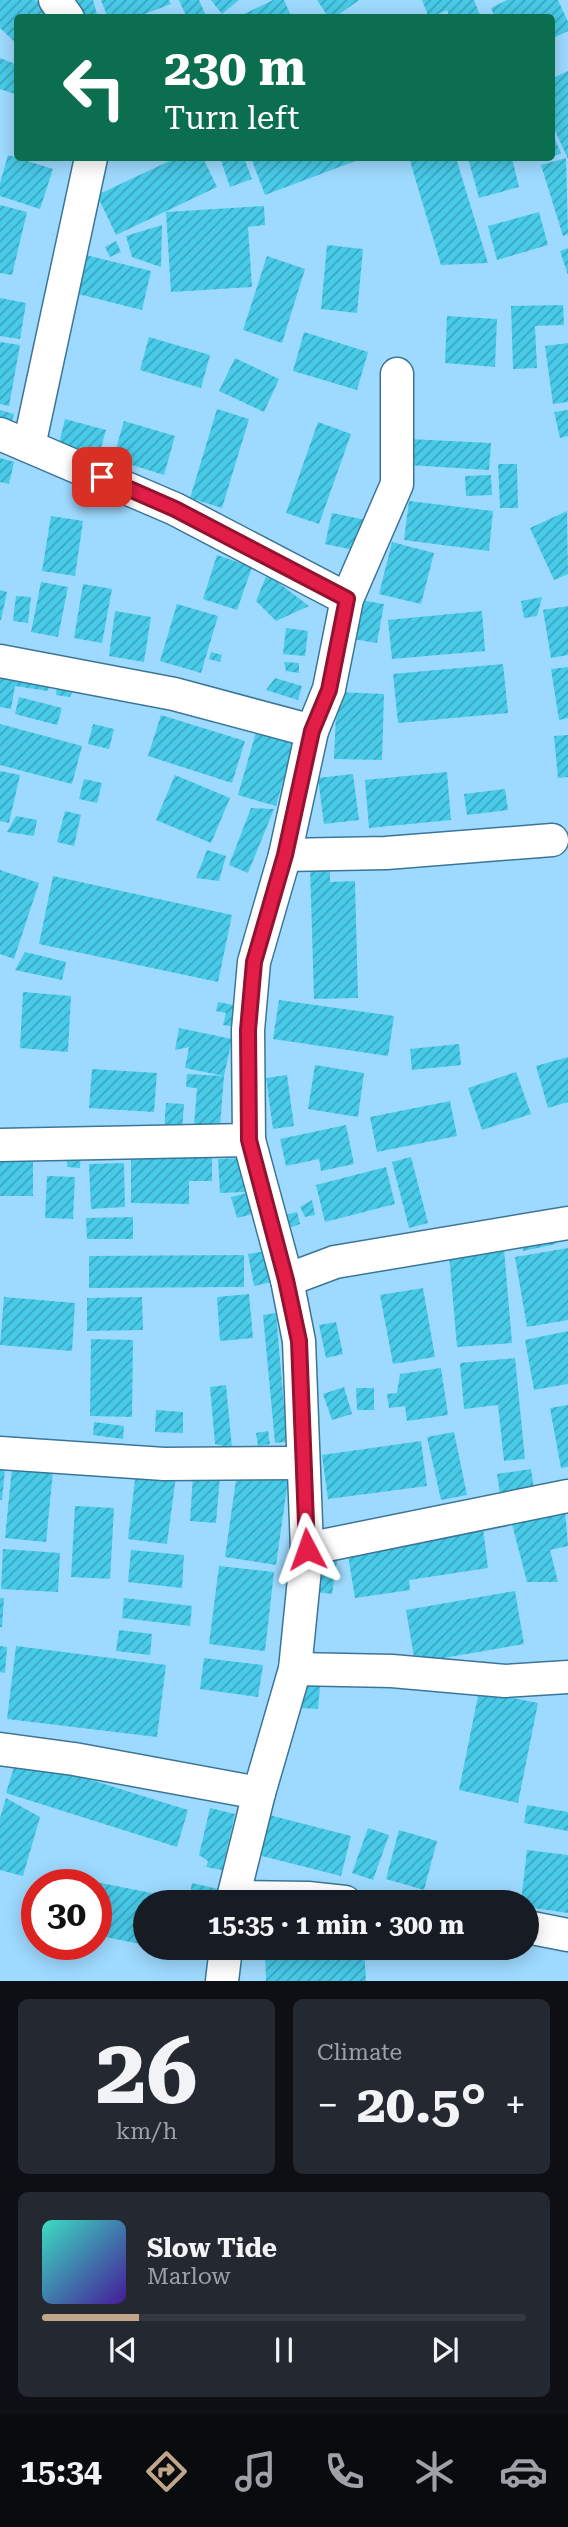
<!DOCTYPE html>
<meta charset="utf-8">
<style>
body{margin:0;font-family:"Roboto Serif",serif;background:#242831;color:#f1f3f6;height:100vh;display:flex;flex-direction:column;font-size:26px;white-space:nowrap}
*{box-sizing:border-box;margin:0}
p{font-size:23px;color:#9ea1a6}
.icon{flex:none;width:38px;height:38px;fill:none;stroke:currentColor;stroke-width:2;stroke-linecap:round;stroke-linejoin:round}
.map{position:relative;height:1981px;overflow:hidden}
.sheet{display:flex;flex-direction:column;gap:18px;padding:18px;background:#0d0f14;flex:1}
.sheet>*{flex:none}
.hud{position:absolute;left:14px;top:14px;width:541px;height:147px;border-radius:7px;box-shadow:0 4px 18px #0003;background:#0b6e4f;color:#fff;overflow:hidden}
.speed{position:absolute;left:21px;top:1869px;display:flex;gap:14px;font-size:35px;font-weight:700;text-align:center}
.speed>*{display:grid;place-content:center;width:91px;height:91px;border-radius:50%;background:#171b24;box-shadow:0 4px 18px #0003;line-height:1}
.speed .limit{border:10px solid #d22;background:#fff;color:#111}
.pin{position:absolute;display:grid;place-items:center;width:60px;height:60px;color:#fff;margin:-30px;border-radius:14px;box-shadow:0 4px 10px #0006}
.me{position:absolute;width:77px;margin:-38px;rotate:356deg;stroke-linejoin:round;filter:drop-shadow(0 0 5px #0008)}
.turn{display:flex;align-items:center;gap:24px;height:147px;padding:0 35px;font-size:32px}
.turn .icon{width:91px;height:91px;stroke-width:2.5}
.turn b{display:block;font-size:49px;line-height:60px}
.big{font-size:52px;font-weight:700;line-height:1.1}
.sheet .tile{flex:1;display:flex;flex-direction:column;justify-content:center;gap:10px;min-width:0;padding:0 24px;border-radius:10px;background:#242831}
.sheet .dial{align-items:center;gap:0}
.dial b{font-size:91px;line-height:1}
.song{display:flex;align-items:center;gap:21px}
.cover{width:84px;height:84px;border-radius:10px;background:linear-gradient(135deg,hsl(170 70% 55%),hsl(260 70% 35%))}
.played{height:7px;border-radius:4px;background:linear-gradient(90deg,#c0a58b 20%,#363941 20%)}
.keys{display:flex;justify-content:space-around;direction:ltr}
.heat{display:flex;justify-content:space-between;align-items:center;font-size:38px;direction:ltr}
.sheet .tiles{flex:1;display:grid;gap:18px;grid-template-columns:1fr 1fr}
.tile:last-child{grid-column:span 2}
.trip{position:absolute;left:133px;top:1890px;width:406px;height:70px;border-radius:35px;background:#171b24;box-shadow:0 4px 18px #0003;font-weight:700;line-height:70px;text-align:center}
.menu{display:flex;height:112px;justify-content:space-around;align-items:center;background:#090b0e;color:#9ea1a6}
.menu .icon{width:49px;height:49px}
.menu .current{color:#c0a58b}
.menu b{font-size:32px;color:#f1f3f6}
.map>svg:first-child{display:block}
</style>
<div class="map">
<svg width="568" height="1981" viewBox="0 0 568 1981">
<defs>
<pattern id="building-hatch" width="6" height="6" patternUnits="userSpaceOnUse" patternTransform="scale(1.75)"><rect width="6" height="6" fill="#48cbe9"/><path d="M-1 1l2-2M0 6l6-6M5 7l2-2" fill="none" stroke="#3ba5be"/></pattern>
</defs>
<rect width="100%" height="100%" fill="#9edaff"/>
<g fill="url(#building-hatch)">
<polygon points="0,0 35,0 48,12 43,18 18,18 18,45 0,28"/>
<polygon points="65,0 93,0 98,18 83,18"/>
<polygon points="101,0 169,0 171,4 134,18 108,18"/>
<polygon points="179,0 199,0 207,18 187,18"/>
<polygon points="211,0 239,0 222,14"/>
<polygon points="273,0 284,0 292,18 236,18"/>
<polygon points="317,0 359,0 334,18 329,18"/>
<polygon points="422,0 474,0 481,18 450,18 447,10 429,18"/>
<polygon points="507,0 558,0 568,22 568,31 551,39 551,18 495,18 491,8"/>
<polygon points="0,58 18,65 18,95 0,89"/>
<polygon points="568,71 568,159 551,122 551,79"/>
<polygon points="551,130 561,153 551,158"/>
<polygon points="8,155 53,169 40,209 0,196 0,183"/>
<polygon points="176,158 203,158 217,187 116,235 97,195"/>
<polygon points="220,158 244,158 252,179 230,187"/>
<polygon points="251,158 357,158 358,160 265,195"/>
<polygon points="421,158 456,158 488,263 441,265 410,161"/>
<polygon points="468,158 512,158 519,187 479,198"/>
<polygon points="566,158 568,234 563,236 541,165"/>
<polygon points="0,205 27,212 12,275 0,273"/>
<polygon points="264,206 265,225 248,227 252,287 171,292 166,212"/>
<polygon points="539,212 548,245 497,260 488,226"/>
<polygon points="162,225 161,267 132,257 126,236"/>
<polygon points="116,241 121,252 110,257 105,247"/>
<polygon points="327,245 363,249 357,313 321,309"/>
<polygon points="568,248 568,275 560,251"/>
<polygon points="86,255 151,271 142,310 78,294"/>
<polygon points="267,256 305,269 282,343 243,330"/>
<polygon points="0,298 26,303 20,339 0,336"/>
<polygon points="563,305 564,325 535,326 537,368 513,369 511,306"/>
<polygon points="447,316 497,319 495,367 445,363"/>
<polygon points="304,332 368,352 357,390 293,371"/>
<polygon points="149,337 210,355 201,388 140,370"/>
<polygon points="0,342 20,345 9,406 0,404"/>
<polygon points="568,343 568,402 553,404 545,346"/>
<polygon points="235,358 279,379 264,412 219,391"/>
<polygon points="217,409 249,419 222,508 190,498"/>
<polygon points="0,410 14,414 10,427 0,424"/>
<polygon points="568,410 568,436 560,438 554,412"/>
<polygon points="65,419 106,430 98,459 58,448"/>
<polygon points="124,421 175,436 164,475 113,459"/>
<polygon points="318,422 351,434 319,524 286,513"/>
<polygon points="409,439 491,443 489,470 408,465"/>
<polygon points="0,458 14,462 9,484 0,482"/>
<polygon points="498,464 517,464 518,508 500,508"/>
<polygon points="491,475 492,495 466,496 465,476"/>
<polygon points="409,501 493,511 489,551 404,540"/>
<polygon points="567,511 568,574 554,580 530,528"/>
<polygon points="332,513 366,520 359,551 325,544"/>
<polygon points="51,516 83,521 75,576 42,571"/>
<polygon points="392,542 434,553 421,604 379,594"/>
<polygon points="217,555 252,567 237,610 203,599"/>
<polygon points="267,574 309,606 276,621 256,601"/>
<polygon points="41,582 68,587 58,637 31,632"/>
<polygon points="83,584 112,589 102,643 74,638"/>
<polygon points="0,590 7,592 1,620 0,620"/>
<polygon points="16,596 31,597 28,623 13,621"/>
<polygon points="542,597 537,616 524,618 521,601"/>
<polygon points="360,600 384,604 377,643 353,639"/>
<polygon points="177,604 218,616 201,673 160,661"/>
<polygon points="568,606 568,655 551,658 543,610"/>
<polygon points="115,611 151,617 144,662 109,656"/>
<polygon points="482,611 485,651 392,659 388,620"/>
<polygon points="286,628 308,631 305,656 283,654"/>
<polygon points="211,652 222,655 220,662 209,659"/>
<polygon points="284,662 299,663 299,673 286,671"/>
<polygon points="503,664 508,713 398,723 393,674"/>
<polygon points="568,667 568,718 559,720 551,669"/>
<polygon points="0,670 50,678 48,691 15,686 11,709 0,707"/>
<polygon points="275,678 302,686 298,700 266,690"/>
<polygon points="58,679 77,682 70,697 56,695"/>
<polygon points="337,692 384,694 382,760 334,759"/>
<polygon points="19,697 62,708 57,725 15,714"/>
<polygon points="161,715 245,741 232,783 148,756"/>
<polygon points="0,724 82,746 72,784 0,765"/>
<polygon points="93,724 114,729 109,749 88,744"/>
<polygon points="258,725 296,737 276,806 238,795"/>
<polygon points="568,735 568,777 558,778 554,736"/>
<polygon points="0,771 20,775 9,823 0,821"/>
<polygon points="447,772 451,820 369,828 365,780"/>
<polygon points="353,774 359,820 324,824 318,778"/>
<polygon points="175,775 230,798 211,843 156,820"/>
<polygon points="84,779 102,783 97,803 79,799"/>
<polygon points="505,789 508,810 467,815 464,794"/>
<polygon points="251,808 274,809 248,873 229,865"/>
<polygon points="65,811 81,815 74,846 57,842"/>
<polygon points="16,816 37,820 34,836 7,832"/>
<polygon points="207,850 226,856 219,881 196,878"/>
<polygon points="310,866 330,866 330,882 355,881 358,998 314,999"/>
<polygon points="0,870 39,883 14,959 0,954"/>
<polygon points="53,876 232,915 218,982 39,944"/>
<polygon points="25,952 66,962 62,980 15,970"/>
<polygon points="23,992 71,996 68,1052 20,1048"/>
<polygon points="279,1000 394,1016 388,1056 273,1039"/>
<polygon points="218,1002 237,1006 237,1027 223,1025 226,1013 216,1011"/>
<polygon points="179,1028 232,1039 224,1076 185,1068 189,1047 175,1050"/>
<polygon points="459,1044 461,1065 412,1070 410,1049"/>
<polygon points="568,1057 568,1102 548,1108 536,1066"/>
<polygon points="315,1065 364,1073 358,1117 308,1109"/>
<polygon points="92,1069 157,1073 154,1112 89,1108"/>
<polygon points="516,1072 531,1114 482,1130 468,1088"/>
<polygon points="187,1074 224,1076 220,1127 194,1126 197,1088 186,1087"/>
<polygon points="287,1075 294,1126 273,1129 266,1078"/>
<polygon points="450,1101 457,1136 377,1152 370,1117"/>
<polygon points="166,1103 184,1104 182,1131 164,1130"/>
<polygon points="346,1125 354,1164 321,1171 319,1159 286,1166 280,1139"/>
<polygon points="68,1152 81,1153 80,1168 67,1167"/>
<polygon points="131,1152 212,1154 212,1181 189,1181 189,1204 131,1203"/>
<polygon points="411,1157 428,1223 409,1228 392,1162"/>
<polygon points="0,1158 33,1159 33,1196 0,1196"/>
<polygon points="243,1158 245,1192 220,1193 218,1159"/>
<polygon points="124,1163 125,1207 91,1209 89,1164"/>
<polygon points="386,1167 395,1204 325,1222 316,1185"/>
<polygon points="47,1176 75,1177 73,1219 45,1218"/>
<polygon points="251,1192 257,1213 237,1218 231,1197"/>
<polygon points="312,1200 315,1215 305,1217 300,1207"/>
<polygon points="297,1212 300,1224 289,1228 285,1215"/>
<polygon points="133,1217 133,1239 87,1239 86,1218"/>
<polygon points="554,1231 556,1244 523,1251 521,1237"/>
<polygon points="568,1248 568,1320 527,1327 515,1257"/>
<polygon points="504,1249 512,1343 457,1347 449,1254"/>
<polygon points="266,1251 272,1282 254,1286 248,1254"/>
<polygon points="244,1255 244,1287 89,1288 89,1256"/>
<polygon points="423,1288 435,1357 393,1364 380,1295"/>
<polygon points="249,1294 253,1338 220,1341 217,1297"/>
<polygon points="4,1297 75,1303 72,1351 0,1345"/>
<polygon points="142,1297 143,1330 87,1331 87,1298"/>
<polygon points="276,1313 287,1442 275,1443 263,1315"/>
<polygon points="336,1322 343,1354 326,1358 319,1325"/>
<polygon points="568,1331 568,1384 534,1390 525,1340"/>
<polygon points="91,1339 133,1340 132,1417 90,1416"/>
<polygon points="515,1358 525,1459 504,1461 498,1405 464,1409 460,1363"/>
<polygon points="441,1368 448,1415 407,1421 405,1406 389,1408 387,1394 397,1393 400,1374"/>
<polygon points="226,1385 232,1448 215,1444 210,1387"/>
<polygon points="344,1387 352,1414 332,1420 323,1394"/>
<polygon points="356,1388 374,1388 374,1410 357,1410"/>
<polygon points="568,1405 568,1467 561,1468 550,1408"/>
<polygon points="156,1410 183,1412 183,1433 155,1432"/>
<polygon points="94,1422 124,1426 123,1439 93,1435"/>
<polygon points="268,1431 270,1444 258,1446 256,1433"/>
<polygon points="454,1432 467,1495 441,1500 427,1437"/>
<polygon points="421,1441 427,1486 328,1499 322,1455"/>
<polygon points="0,1460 6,1460 2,1500 0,1500"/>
<polygon points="12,1468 53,1471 46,1542 5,1538"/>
<polygon points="531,1469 534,1489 500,1494 497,1474"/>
<polygon points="136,1471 176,1476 167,1544 128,1539"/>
<polygon points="237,1473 288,1480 276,1565 225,1557"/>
<polygon points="193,1475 220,1476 216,1523 190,1521"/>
<polygon points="75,1506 114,1508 110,1579 71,1577"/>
<polygon points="565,1509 568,1546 550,1550 558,1582 527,1582 512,1524"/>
<polygon points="483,1528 488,1568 409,1580 410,1590 355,1598 347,1549"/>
<polygon points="3,1549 60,1553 58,1592 1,1589"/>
<polygon points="131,1550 184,1555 182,1588 128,1582"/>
<polygon points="323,1558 337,1560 332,1594 317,1592"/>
<polygon points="219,1566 274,1572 265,1651 209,1644"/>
<polygon points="515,1591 524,1644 415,1663 406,1610"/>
<polygon points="0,1598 4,1598 2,1627 0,1627"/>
<polygon points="124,1598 192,1606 190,1626 122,1618"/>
<polygon points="119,1630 152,1634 150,1655 116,1651"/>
<polygon points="0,1646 7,1647 5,1673 0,1672"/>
<polygon points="16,1646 166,1665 157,1737 7,1719"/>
<polygon points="204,1658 263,1665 258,1697 200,1689"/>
<polygon points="302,1685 320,1687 318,1709 301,1708"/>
<polygon points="479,1691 538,1703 518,1803 459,1790"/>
<polygon points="17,1757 188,1810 177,1847 6,1793"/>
<polygon points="6,1798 40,1817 23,1876 0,1870 0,1818"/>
<polygon points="527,1805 568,1812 568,1831 524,1823"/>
<polygon points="210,1808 235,1814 222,1870 206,1867 208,1861 199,1855"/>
<polygon points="269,1815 351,1836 341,1876 258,1855"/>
<polygon points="368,1828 389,1835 373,1880 352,1873"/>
<polygon points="399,1830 437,1841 424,1890 386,1879"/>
<polygon points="527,1850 568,1855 568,1913 527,1907 527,1902 521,1902"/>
<polygon points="91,1881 192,1901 192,1902 145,1902 145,1945 96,1935 96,1885 90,1885"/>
<polygon points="192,1883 218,1889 216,1900 190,1894"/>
<polygon points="166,1948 198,1948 197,1955"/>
<polygon points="237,1948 256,1948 257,1957 237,1958"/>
<polygon points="265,1948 364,1948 366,1981 266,1981"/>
</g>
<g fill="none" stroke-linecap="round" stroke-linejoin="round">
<defs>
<g id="minor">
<polyline points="55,0 68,18"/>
<polyline points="0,434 175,509 347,599"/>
<polyline points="29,446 91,158"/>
<polyline points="0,661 174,694 312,731"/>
<polyline points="285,855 386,853 552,840"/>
<polyline points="0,1145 249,1140"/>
<polyline points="287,1280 335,1262 568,1223"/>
<polyline points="0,1453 164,1464 301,1463"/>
<polyline points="307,1549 568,1496"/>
<polyline points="295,1669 392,1671 505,1681 568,1677"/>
<polyline points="0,1749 74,1759 259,1793"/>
<polyline points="233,1897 308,1898 345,1902"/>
<polyline points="232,1902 259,1793 295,1669 307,1549 299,1341 287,1280 249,1140 248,1030 254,962 285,855 312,731 329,689 347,599 397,484 397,374"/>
<polyline points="527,1927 568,1935"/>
<polyline points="222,1981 226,1948"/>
</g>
</defs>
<use href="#minor" stroke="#3c7697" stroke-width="35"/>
<use href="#minor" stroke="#fff" stroke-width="32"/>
</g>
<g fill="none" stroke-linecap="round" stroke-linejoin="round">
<defs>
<polyline id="route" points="102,477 175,509 347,599 329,690 312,731 285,855 254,962 248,1030 249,1140 286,1280 299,1341 307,1549"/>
</defs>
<use href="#route" stroke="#92132f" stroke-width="18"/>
<use href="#route" stroke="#e11d48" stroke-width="12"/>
</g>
</svg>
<div class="speed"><div class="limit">30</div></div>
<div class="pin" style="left:102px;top:477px;background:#d93025"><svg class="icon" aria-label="arrive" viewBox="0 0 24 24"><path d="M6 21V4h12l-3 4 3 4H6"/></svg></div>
<svg class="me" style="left:307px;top:1549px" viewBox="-20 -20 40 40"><path d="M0-17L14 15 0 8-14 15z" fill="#e11d48" stroke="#fff" stroke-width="4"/></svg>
<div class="trip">15:35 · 1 min · 300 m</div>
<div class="hud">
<div class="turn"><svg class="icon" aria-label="left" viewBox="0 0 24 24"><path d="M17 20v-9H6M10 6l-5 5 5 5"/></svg><div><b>230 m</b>Turn left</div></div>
</div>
</div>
<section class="sheet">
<div class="tiles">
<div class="tile dial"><b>26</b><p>km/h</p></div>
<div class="tile"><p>Climate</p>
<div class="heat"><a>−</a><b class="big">20.5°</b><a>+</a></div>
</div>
<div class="tile">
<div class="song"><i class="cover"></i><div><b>Slow Tide</b><p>Marlow</p></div></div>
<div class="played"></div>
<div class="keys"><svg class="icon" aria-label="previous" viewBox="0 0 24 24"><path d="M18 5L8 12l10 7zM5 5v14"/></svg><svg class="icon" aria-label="pause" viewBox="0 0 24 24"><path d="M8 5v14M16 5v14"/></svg><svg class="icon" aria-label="next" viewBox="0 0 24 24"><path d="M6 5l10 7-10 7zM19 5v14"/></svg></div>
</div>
</div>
</section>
<nav class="menu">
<b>15:34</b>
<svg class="icon current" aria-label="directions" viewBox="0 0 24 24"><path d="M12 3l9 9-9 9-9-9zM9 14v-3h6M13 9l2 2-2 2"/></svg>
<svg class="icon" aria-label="music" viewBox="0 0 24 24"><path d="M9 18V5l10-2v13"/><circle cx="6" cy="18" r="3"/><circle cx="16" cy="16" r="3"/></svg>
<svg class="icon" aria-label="phone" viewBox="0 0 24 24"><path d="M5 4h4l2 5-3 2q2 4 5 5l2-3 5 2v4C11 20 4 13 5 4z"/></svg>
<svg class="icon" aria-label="climate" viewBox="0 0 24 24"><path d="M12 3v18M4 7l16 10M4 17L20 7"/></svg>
<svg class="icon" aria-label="car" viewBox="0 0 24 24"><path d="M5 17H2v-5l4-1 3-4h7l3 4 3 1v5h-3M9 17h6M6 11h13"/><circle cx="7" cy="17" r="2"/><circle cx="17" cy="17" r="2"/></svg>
</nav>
